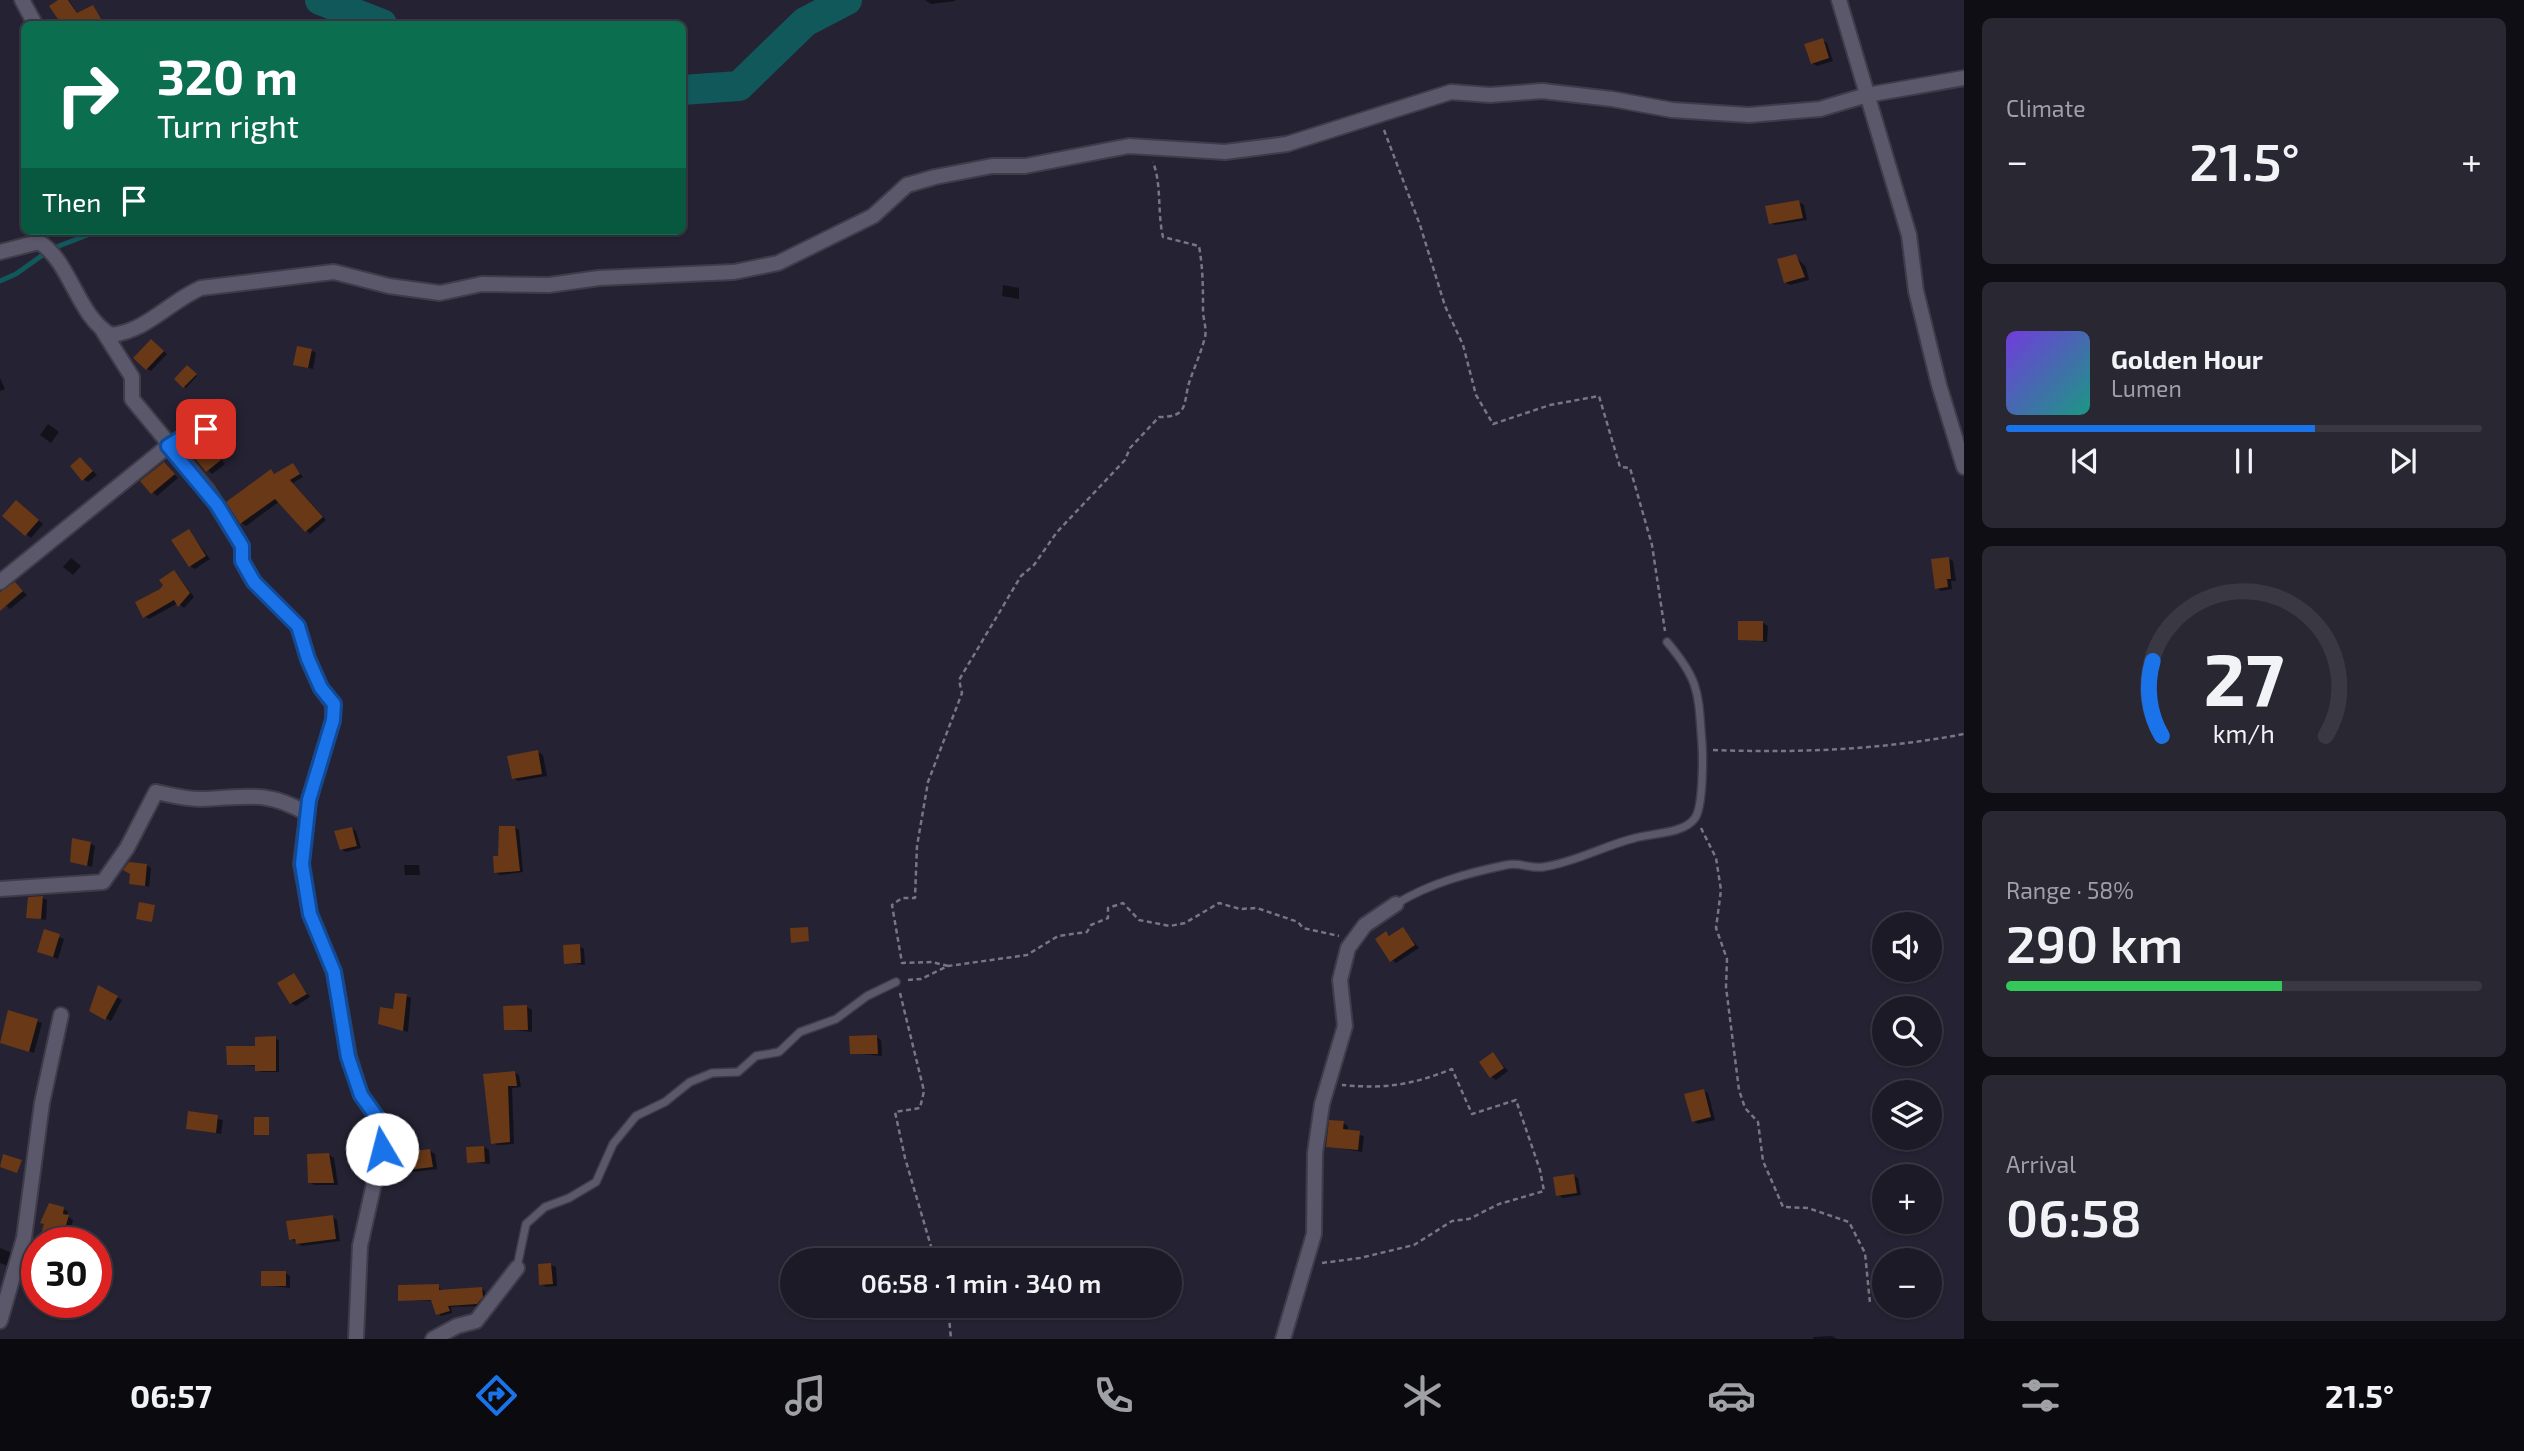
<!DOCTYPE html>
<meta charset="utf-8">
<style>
body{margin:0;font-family:"Exo 2",sans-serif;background:#292732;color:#f1f3f6;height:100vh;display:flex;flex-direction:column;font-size:26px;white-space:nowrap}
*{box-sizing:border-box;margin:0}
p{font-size:23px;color:#a0a1a7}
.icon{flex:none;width:38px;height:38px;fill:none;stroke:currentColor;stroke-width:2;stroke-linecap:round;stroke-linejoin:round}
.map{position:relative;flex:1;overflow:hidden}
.panel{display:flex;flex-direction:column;gap:18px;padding:18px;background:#0f0e15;width:560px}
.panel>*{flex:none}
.hud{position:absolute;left:21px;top:21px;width:665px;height:214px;border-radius:10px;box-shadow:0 2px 5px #0004,0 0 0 2px #3a3843;background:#0b6e4f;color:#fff;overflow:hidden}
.fabs{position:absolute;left:1872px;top:912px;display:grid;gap:14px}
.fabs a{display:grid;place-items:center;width:70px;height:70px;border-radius:50%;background:#1c1a26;box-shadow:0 2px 5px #0004,0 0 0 2px #3a3843;font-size:35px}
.speed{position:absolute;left:21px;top:1227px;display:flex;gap:14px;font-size:35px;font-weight:700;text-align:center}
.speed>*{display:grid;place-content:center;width:91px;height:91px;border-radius:50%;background:#1c1a26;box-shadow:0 2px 5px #0004,0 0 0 2px #3a3843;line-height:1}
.speed .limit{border:10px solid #d22;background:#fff;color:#111}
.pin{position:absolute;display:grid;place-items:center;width:60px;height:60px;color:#fff;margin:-30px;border-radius:14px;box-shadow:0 4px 10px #0006}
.me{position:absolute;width:77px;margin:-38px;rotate:352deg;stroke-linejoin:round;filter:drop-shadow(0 0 5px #0008)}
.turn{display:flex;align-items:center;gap:24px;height:147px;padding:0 21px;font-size:32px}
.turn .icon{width:91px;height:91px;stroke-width:2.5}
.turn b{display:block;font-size:49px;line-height:60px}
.then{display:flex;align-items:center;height:66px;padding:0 21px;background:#0003;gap:14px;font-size:26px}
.big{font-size:52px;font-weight:600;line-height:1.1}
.panel .widget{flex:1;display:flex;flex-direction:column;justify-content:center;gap:10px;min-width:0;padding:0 24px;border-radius:10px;background:#292732}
.panel .dial{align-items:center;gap:0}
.dial svg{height:182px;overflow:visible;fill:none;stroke:#3a3843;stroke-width:7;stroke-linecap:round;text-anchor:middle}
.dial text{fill:#f1f3f6;stroke:none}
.song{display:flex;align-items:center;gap:21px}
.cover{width:84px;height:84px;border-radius:10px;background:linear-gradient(135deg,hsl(260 70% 55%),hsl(170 70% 35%))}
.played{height:7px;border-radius:4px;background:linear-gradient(90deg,#1a73e8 65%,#3a3843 65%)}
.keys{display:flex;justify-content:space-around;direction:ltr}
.heat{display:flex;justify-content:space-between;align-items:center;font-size:38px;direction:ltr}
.charge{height:10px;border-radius:5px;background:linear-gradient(90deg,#34c759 58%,#3a3843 0)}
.trip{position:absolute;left:780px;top:1248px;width:402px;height:70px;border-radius:35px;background:#1c1a26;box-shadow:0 2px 5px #0004,0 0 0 2px #3a3843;font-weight:600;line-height:70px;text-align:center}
.dock{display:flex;height:112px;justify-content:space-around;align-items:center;background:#0b0a0f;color:#a0a1a7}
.dock .icon{width:49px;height:49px}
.dock .current{color:#1a73e8}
.dock b{font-size:32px;color:#f1f3f6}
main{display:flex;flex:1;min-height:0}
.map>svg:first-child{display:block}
</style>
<main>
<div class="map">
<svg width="1964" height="1339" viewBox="0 0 1964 1339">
<rect width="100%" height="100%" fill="#252233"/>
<g fill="#0007">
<polygon points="61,0 69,0 78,14 93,7 104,24 64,24 51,6"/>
<polygon points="925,0 955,0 955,1 931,4"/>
<polygon points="1822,40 1827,43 1833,61 1817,66 1812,63"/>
<polygon points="1799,202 1804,205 1807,220 1775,225 1770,223"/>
<polygon points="151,231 163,231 155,236"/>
<polygon points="1795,256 1806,267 1809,280 1790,285 1785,282"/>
<polygon points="1003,285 1019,288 1019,299 1002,296"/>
<polygon points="151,341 167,354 151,371 147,369"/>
<polygon points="311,350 316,353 313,369 295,364"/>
<polygon points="189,368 197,376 186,388 176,379"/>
<polygon points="0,378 5,389 0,391"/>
<polygon points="48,424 59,432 51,443 40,435"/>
<polygon points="205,442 225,464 212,474 188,448"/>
<polygon points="81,459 97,475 88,482 83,479"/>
<polygon points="164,464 178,478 157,496 142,481"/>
<polygon points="293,465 303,477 293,483 326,520 310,534 280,501 246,526 241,523 229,503 271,472 277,475"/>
<polygon points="21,505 43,524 31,538 5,516"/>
<polygon points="189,531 210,559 195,569 190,566"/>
<polygon points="71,558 81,566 73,575 63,567"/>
<polygon points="1948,558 1953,561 1956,581 1951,581 1952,589 1941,591 1937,588"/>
<polygon points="175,572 194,597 184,608 178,603 149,619 145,616"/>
<polygon points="15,584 27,595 10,609 0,600 0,594"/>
<polygon points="1763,623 1768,626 1767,642 1740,639"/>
<polygon points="538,752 543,755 547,776 518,781 513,778"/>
<polygon points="351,828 356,831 361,848 346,852 341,849"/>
<polygon points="515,828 519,830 523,872 500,875 496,872 500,858"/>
<polygon points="90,843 95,846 92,867 71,861"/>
<polygon points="146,865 151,868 149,887 131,883"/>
<polygon points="404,865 419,865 420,875 405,875"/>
<polygon points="42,898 47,900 46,920 28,917"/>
<polygon points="1403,929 1419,948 1396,963 1392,960 1386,933 1392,937"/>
<polygon points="45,932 64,939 58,959 39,951"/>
<polygon points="579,946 584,949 585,965 566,963"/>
<polygon points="294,975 310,997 296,1006 291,1003"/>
<polygon points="98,987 122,1000 111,1021 91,1010"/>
<polygon points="406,996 411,998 408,1032 380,1023"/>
<polygon points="527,1007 532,1010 532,1032 506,1029"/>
<polygon points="10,1012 42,1023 34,1053 1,1042"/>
<polygon points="877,1037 881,1040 882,1056 852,1053"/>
<polygon points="275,1038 279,1041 279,1072 261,1072 256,1066 228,1064"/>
<polygon points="1493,1054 1508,1071 1496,1080 1491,1077"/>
<polygon points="515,1073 519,1075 521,1087 512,1088 514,1144 497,1145 493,1142 485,1075"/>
<polygon points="1703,1090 1708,1093 1715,1120 1698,1124 1694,1121"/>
<polygon points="190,1113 223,1120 221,1134 188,1128"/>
<polygon points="1343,1123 1348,1126 1348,1132 1364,1136 1362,1152 1327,1146"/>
<polygon points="484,1147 489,1150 490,1164 469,1162"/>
<polygon points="430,1151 435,1154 437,1169 405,1173 400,1170"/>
<polygon points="329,1155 334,1158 338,1185 314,1185 310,1182"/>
<polygon points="1574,1176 1578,1178 1581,1195 1563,1198 1558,1195"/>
<polygon points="50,1205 68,1211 67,1216 73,1220 67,1242 42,1236"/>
<polygon points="332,1217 337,1220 340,1241 302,1246 291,1239"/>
<polygon points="0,1248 12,1253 8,1266 0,1263"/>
<polygon points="1033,1253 1054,1254 1059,1260 1033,1260"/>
<polygon points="551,1265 556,1267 557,1286 546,1287 541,1284"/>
<polygon points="285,1273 290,1276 290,1288 263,1285"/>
<polygon points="438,1286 442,1291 481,1289 485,1291 486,1299 481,1306 451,1307 452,1313 441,1316 433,1301 400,1300"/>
<polygon points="1832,1336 1837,1339 1814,1339 1813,1337"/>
</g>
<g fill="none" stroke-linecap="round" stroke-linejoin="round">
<g stroke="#11585b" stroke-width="5">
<polyline points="350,24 357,15"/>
<polyline points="0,281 16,274 51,249 98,231"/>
</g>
<g stroke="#11585b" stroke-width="30">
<polyline points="320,0 382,24"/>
<polyline points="682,90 739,86 805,22 847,0"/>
</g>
</g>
<g fill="#683817">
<polygon points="58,0 68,0 77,13 93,5 104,24 54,24 60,22 49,6"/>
<polygon points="1823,38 1829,58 1811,64 1804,44"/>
<polygon points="1799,200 1803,218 1769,224 1765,206"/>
<polygon points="1796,254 1805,277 1784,283 1777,259"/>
<polygon points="151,339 164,351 146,370 133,358"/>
<polygon points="297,346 312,349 308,368 293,365"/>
<polygon points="187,365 197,374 183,388 174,379"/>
<polygon points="205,440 221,460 206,472 186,447"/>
<polygon points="80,457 93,471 82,481 70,466"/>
<polygon points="164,462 175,474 151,494 140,481"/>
<polygon points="293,463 300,474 290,480 323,517 305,532 275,499 240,524 226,502 271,469 274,474"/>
<polygon points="16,500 39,520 25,536 2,516"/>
<polygon points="189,529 206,556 189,567 171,540"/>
<polygon points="1949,557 1951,579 1947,579 1948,587 1935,589 1931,559"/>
<polygon points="174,570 190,593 178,607 174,600 143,618 135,602 160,589 163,585 159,580"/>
<polygon points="15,582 23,591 0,611 0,592"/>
<polygon points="1738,621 1763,621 1763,641 1738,640"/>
<polygon points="538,750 542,774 512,779 507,756"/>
<polygon points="499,826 515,826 520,871 494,873 493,856 498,856"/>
<polygon points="352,827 357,846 340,850 334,831"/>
<polygon points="72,838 91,842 87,866 70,862"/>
<polygon points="129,862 147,864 145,886 129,884 130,874 123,870"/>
<polygon points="43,896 41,919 26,918 28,897"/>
<polygon points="139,902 155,905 152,922 136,919"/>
<polygon points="808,927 809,941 791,943 790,928"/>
<polygon points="1403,927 1415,945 1390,962 1375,939 1386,931 1389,936"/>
<polygon points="44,929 60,934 53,957 37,952"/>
<polygon points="580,944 581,963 564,964 563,945"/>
<polygon points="294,973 307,994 290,1004 277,983"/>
<polygon points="98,985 118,996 105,1020 89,1011"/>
<polygon points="395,993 407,994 403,1031 378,1024 380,1007 393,1009"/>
<polygon points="527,1005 528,1030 504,1030 503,1006"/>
<polygon points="8,1010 38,1019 29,1052 0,1043"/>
<polygon points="877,1035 878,1054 850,1054 849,1036"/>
<polygon points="276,1036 276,1071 255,1071 255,1065 227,1065 226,1046 255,1046 255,1037"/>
<polygon points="1493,1052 1504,1068 1490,1078 1479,1062"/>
<polygon points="515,1071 517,1086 508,1086 510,1142 491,1144 483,1074"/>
<polygon points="1704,1089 1711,1117 1692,1122 1684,1094"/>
<polygon points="188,1111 218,1115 216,1133 186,1129"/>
<rect x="254" y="1117" width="15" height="18"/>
<polygon points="1329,1120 1344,1121 1343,1129 1360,1131 1358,1150 1326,1147"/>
<polygon points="484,1146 485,1162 467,1163 466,1147"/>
<polygon points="430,1149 433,1167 398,1171 396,1153"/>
<polygon points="329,1153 334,1183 308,1183 307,1154"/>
<polygon points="3,1154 22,1160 17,1173 0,1167"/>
<polygon points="1574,1174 1577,1193 1556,1196 1553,1177"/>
<polygon points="49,1203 64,1207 63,1214 69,1215 61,1242 40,1237 44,1224 40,1223"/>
<polygon points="333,1215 336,1239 296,1244 295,1239 289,1240 286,1221"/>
<polygon points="551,1263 553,1284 539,1285 538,1264"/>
<rect x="261" y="1271" width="25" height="15"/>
<polygon points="439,1284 439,1290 482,1287 483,1297 477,1304 448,1306 450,1311 436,1315 431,1300 398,1301 398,1285"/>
</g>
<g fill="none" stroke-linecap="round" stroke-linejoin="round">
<defs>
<g id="service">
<path d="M 1396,904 C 1430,883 1468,873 1506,865 C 1519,862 1531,869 1543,867 C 1576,862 1603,846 1635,838 C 1652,833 1684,834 1695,818 C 1703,807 1703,759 1702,744 C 1698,694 1701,682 1667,642"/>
<polyline points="517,1267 526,1224 545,1207 569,1198 596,1182 613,1144 636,1116 665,1102 690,1082 712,1073 738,1072 756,1056 779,1052 800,1032 836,1019 867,996 896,982"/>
</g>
<g id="minor">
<polyline points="22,0 35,24"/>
<polyline points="1839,0 1909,235 1916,291 1939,385 1964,467"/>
<path d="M 0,252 L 39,242 C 71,262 77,316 111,335 C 147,331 170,301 201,288 L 325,273 L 334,272 L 389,286 L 440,293 L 482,284 L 549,285 L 599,278 L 734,272 L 778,263 L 873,216 L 907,185 L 935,177 L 992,166 L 1025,166 L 1129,146 L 1225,152 L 1287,144 L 1451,92 L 1490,95 L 1542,91 L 1612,99 L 1672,110 L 1749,115 L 1820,109 L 1867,95 L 1964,78"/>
<polyline points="103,331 132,377 132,399 208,491 242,546 242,561 254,582 298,626 308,659 321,688 333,704 333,720 309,800 301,864 310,914 334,972 349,1057 361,1095 386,1130 360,1246 356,1339"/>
<path d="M 0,582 L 168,446 C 188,434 199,426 221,433"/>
<path d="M 0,889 L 103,882 L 127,848 L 156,792 C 170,795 185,799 200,799 C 243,798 265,789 306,813"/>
<polyline points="0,1321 24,1238 42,1103 61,1015"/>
<polyline points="433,1339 457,1326 476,1321 517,1268"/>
<polyline points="1283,1339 1314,1234 1315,1153 1322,1104 1345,1026 1340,980 1348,948 1365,925 1396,904"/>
</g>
</defs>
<use href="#service" stroke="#3f3c4a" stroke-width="10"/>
<use href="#minor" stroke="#3f3c4a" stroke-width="18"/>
<g stroke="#787584" stroke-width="2.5" stroke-dasharray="5 3.5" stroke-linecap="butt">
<polyline points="1384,130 1420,225 1445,306 1463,345 1476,395 1493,424 1550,405 1599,396 1620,467 1630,468 1652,545 1665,631"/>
<path d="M 1713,750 C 1798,753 1880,750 1964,734"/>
<polyline points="1701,828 1716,858 1721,890 1716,928 1727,959 1726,987 1739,1090 1745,1108 1758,1122 1763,1161 1783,1207 1808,1208 1849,1222 1865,1253 1870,1303"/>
<path d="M 948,966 L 932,962 L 902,963 L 892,905 L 902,898 L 915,898 L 917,846 L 928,782 L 962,693 L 959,680 L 1021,576 L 1034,565 L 1057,532 L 1125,460 L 1130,448 L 1159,417 C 1189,417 1183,404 1189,383 C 1194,368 1201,353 1205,337 C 1207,328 1203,319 1203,310 C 1203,288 1203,269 1199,246 L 1163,237 C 1157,210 1162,186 1153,162"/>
<polyline points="908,980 921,979 948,966 1027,955 1058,936 1087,932 1091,925 1108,918 1108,908 1123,903 1139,920 1170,926 1185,923 1219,903 1240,909 1257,908 1298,922 1303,928 1339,936"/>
<polyline points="900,993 924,1091 920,1108 895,1112 905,1158 935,1260"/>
<path d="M 1322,1263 L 1360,1258 L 1414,1245 L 1452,1221 L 1469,1219 L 1499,1204 L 1544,1191 L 1540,1170 L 1516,1100 L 1472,1114 L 1452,1069 C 1411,1085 1386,1089 1342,1085"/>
<polyline points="948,1306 951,1339"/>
</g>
<use href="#service" stroke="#5b586c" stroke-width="7"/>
<use href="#minor" stroke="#5b586c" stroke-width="14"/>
</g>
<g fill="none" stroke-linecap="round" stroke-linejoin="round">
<defs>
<polyline id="route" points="206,429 194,430 168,446 217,505 242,546 242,561 254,582 298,626 308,659 321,688 334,704 333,720 309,800 302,864 310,914 334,972 348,1057 361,1095 386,1130 382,1149"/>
</defs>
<use href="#route" stroke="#114b97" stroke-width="18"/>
<use href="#route" stroke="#1a73e8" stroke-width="12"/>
</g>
</svg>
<div class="fabs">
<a><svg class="icon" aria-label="sound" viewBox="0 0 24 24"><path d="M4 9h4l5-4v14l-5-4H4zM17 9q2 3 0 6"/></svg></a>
<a><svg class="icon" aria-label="search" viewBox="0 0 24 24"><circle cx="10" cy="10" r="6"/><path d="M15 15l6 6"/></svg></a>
<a><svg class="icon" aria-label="layers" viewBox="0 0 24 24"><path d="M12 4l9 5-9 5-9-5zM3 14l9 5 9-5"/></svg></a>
<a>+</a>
<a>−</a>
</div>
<div class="speed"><div class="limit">30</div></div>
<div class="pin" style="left:206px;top:429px;background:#d93025"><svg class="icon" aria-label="arrive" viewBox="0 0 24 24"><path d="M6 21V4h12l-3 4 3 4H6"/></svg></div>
<svg class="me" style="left:382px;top:1149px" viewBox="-20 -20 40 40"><circle r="19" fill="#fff"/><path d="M0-13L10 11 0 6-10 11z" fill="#1a73e8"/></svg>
<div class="trip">06:58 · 1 min · 340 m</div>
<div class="hud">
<div class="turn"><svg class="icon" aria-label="right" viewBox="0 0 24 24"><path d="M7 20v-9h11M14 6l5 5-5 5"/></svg><div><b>320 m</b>Turn right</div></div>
<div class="then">Then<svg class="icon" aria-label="arrive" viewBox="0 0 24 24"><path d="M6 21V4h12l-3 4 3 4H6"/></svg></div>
</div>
</div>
<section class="panel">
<div class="widget"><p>Climate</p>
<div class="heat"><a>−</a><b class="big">21.5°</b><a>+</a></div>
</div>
<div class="widget">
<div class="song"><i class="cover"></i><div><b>Golden Hour</b><p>Lumen</p></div></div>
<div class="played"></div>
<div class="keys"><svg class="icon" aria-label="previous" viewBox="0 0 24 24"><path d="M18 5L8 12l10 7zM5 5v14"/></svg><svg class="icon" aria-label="pause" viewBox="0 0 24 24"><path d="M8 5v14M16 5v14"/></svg><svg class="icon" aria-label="next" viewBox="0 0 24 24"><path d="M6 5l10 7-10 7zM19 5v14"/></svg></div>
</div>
<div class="widget dial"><svg viewBox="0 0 100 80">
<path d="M14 69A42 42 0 1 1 86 69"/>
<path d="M14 69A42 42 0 0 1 10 36" stroke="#1a73e8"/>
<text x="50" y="56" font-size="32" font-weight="700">27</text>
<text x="50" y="72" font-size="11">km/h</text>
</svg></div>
<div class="widget"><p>Range · 58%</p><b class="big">290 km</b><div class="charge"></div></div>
<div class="widget"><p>Arrival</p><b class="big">06:58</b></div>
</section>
</main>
<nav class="dock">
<b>06:57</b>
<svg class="icon current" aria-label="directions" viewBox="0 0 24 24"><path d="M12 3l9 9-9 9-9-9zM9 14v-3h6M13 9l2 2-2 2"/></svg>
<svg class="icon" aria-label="music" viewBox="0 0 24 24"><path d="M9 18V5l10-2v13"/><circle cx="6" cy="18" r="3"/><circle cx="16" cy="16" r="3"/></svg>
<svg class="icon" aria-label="phone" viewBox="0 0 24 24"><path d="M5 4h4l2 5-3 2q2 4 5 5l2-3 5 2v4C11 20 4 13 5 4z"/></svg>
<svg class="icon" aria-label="climate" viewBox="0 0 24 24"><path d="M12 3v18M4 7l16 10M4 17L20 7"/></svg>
<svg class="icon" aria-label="car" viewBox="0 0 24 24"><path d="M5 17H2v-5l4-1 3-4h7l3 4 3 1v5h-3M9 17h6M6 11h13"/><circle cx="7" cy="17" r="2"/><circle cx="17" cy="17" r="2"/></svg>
<svg class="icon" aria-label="filters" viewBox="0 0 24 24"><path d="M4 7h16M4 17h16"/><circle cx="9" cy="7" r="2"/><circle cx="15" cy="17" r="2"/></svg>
<b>21.5°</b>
</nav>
